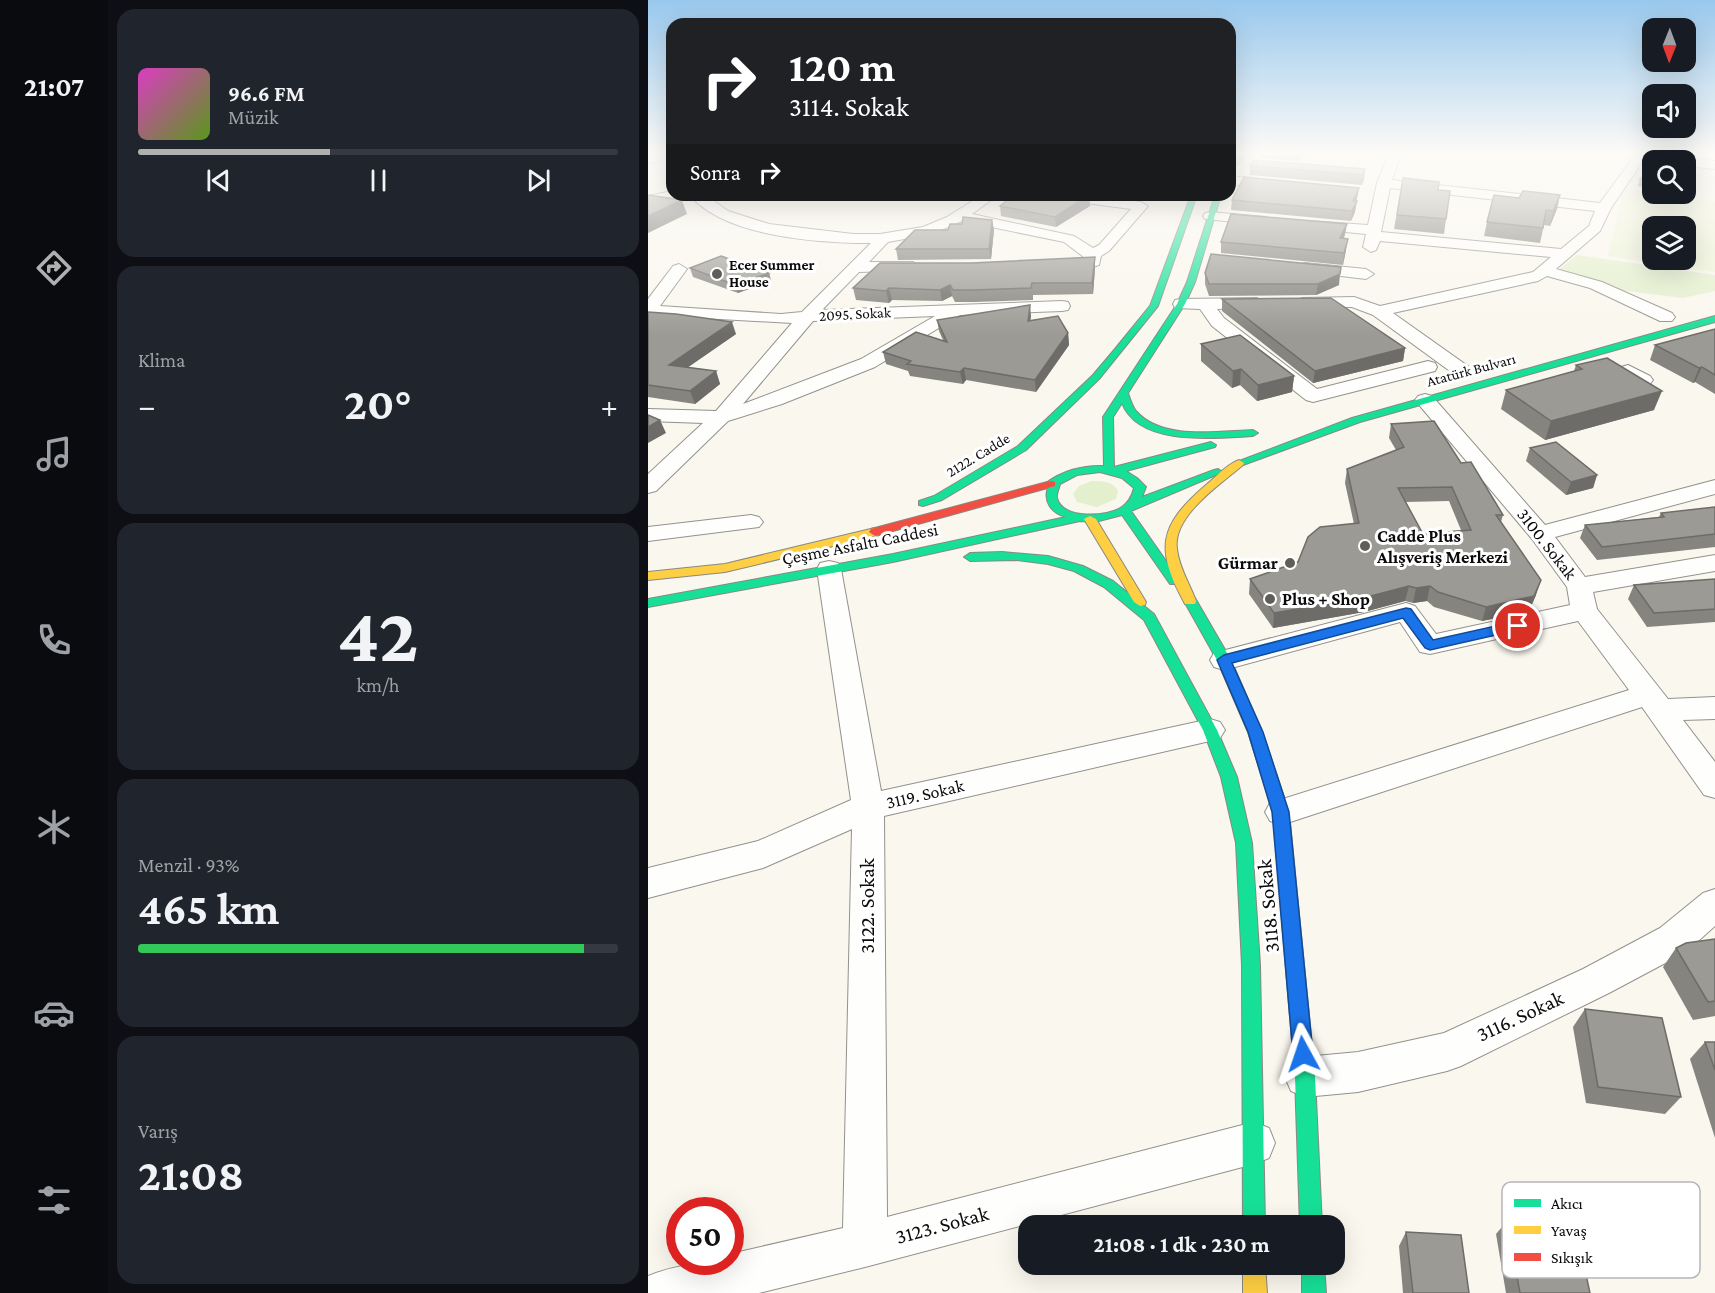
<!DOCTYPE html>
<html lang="tr">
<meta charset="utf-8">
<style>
body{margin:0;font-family:"Crimson Pro",serif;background:#20242c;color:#f1f3f6;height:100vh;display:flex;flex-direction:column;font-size:22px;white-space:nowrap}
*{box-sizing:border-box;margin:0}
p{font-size:20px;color:#9ea1a6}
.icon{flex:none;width:33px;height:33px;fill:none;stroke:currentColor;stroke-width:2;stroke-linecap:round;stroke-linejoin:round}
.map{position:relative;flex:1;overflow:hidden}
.sheet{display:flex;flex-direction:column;gap:9px;padding:9px;background:#0d0f14;width:540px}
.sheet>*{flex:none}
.hud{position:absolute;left:18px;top:18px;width:570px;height:183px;border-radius:18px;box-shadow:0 6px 24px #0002;background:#202124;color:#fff;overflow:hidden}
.needle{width:39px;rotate:181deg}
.controls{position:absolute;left:994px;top:18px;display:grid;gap:12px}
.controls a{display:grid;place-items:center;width:54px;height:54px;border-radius:12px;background:#171b24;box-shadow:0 6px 24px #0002;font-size:30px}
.speed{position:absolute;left:18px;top:1197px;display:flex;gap:12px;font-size:30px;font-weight:700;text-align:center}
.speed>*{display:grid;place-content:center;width:78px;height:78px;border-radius:50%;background:#171b24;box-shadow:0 6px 24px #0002;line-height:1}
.speed .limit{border:9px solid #d22;background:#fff;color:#111}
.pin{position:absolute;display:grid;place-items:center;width:51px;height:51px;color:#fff;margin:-26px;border:3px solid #fff;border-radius:50%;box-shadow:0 2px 6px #0007}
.me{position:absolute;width:66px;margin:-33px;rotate:355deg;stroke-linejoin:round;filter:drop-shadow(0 0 4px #0008)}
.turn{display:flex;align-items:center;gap:21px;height:126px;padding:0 24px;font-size:27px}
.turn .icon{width:78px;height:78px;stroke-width:2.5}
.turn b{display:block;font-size:42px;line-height:51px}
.then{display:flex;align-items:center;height:57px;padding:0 24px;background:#0003;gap:12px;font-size:22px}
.big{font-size:45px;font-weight:700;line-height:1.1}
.sheet .widget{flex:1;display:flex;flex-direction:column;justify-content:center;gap:9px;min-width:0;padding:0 21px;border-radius:18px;background:#20242c}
.sheet .dial{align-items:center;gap:0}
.dial b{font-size:78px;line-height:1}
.song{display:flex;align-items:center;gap:18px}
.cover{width:72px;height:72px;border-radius:9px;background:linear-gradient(135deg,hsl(310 70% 55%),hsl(90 70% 35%))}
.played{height:6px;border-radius:3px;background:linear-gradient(90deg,#afb0b0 40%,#363941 40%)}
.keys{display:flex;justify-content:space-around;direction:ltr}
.heat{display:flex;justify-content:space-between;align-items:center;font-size:33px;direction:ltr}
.charge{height:9px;border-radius:4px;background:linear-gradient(90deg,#34c759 93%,#363941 0)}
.trip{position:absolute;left:370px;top:1215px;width:327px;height:60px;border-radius:18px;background:#171b24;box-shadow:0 6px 24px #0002;font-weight:700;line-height:60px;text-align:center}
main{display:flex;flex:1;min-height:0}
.dock{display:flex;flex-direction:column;width:108px;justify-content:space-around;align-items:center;background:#090b0e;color:#9ea1a6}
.dock .icon{width:42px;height:42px}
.dock .active{color:#afb0b0}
.dock b{font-size:27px;color:#f1f3f6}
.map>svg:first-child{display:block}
</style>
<main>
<nav class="dock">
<b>21:07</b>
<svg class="icon active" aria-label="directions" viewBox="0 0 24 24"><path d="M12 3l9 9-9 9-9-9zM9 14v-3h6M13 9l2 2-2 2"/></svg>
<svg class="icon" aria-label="music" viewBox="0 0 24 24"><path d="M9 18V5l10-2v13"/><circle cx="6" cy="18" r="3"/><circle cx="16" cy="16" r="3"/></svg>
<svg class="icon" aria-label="phone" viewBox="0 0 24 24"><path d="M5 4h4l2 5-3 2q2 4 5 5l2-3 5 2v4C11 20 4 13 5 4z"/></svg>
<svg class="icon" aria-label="climate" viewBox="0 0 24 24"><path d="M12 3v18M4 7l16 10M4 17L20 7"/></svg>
<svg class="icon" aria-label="car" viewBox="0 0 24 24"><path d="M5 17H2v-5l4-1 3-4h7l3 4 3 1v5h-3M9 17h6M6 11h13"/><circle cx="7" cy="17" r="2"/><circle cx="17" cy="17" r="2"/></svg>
<svg class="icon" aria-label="filters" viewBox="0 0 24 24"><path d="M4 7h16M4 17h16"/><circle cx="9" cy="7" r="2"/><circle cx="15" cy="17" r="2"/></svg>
</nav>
<section class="sheet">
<div class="widget">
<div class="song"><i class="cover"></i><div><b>96.6 FM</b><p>Müzik</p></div></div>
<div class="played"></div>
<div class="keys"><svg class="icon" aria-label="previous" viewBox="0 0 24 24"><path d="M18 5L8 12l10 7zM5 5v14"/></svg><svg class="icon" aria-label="pause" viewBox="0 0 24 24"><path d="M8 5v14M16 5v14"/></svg><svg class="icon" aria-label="next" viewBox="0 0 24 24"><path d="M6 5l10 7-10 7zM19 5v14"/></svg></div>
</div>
<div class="widget"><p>Klima</p>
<div class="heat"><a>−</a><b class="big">20°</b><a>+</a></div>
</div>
<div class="widget dial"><b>42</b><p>km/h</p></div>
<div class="widget"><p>Menzil · 93%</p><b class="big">465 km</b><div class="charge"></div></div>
<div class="widget"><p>Varış</p><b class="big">21:08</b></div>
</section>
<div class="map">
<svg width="1067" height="1293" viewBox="0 0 1067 1293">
<rect width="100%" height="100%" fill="#faf7ee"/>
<g fill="#e4f0cd">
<polygon points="929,255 1067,275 1067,291 1035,298 962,289 908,272"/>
<path d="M 444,481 C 454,481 465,481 470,491 L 468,499 L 449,507 L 429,502 L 425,494 L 431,486 Z"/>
</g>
<path fill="#eef4d7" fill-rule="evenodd" d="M 976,189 L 1067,201 L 1067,272 L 960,256 ZM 1005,226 L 1038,226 L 1038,260 L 1005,260 Z"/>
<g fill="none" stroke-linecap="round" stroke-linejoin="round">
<defs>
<g id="street">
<polygon points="24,154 24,159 0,163 0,155"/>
<path d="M 741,154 L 753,154 L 744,180 L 952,203 L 988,154 L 1000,154 L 963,208 L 952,231 L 908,269 L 954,282 L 1024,313 L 1027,317 L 1024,321 L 1012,321 L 942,288 L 899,276 L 890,281 L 745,313 L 824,369 L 826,373 L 824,377 L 810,377 L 725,315 L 704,307 L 648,307 L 646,303 L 654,298 L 706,297 L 732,306 L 885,272 L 903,257 L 732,241 L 728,250 L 723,252 L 715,247 L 718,234 L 657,228 L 655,225 L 657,222 L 662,221 L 720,225 L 729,183 ZM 742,188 L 947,211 L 941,226 L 913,249 L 733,232 Z"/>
<polygon points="1038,158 1067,161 1067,169 1038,166 1038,160 1033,160"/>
<polygon points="582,176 629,181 636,185 629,189 582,184"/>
<polygon points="24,191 24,195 31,195 29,198 0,204 0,196"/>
<path d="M 42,195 L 58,195 L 80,211 L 121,224 L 205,234 L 232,234 L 275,227 L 299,217 L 334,195 L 350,195 L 324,214 L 426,236 L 445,248 L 451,245 L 483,209 L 408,199 L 401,195 L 440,195 L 493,202 L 500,206 L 461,251 L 453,256 L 451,265 L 445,267 L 408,266 L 406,263 L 408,260 L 437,258 L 416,242 L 314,221 L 284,234 L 240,242 L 221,262 L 265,262 L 273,267 L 271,270 L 211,272 L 174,310 L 414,301 L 420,302 L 422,306 L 420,310 L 414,311 L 312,315 L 227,367 L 134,404 L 80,421 L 8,491 L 0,493 L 0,474 L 55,423 L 0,421 L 0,409 L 68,411 L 144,323 L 0,315 L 0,299 L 25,266 L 31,264 L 39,269 L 12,306 L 133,314 L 154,312 L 223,243 C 172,243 76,237 42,195 ZM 287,316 L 213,359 L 95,404 L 165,321 Z"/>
<polygon points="562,212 618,217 625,221 618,225 557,219 555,216 557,213"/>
<polygon points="657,263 718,269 726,274 718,279 651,271 649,268 651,265"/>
<polygon points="609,298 617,303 615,307 569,309 576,318 669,389 780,361 787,363 789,367 787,371 665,402 658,400 564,326 552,309 527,308 525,304 527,300 533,299"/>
<path d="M 980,365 L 1002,376 L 1005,380 L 1002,384 C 990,387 977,380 971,371 L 973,367 Z"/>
<polygon points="777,394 784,396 897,525 1067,480 1067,494 907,537 937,577 1067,555 1067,571 945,592 949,609 1020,699 1067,697 1067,719 1035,720 1067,762 1067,798 1056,795 994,707 633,825 622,821 617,812 622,803 981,690 930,621 782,654 772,652 752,622 576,670 566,667 562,660 566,653 758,603 767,606 788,634 922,605 919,587 884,539 767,400 770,396"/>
<polygon points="103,515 111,517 115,522 111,527 0,541 0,527"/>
<path d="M 181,561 L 190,563 L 193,569 L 233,791 L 562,719 L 572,722 L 577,730 L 572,738 L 562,741 L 236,816 L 239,1217 L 606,1122 L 621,1128 L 627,1143 L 621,1158 L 606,1164 L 217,1267 L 111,1293 L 0,1293 L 0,1276 C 27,1265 53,1262 82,1262 L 82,1254 L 195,1228 L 204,829 L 115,868 L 0,898 L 0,868 L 110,841 L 203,800 L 169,569 L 172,563 Z"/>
<polygon points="1067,889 1067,926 1038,952 961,993 813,1066 799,1071 710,1092 657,1097 643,1091 637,1077 643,1063 657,1057 710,1052 796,1033 935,969 1012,928 1055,893"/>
</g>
<g id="fast">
<polygon points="592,154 598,154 582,173 582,167"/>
<polygon points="543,195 549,195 510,306 451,379 378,450 294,500 275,506 271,505 271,501 286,496 370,446 445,375 467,349 502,306"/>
<path d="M 567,195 L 573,195 L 547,282 L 537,304 L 480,393 C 482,399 484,406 488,411 C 514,441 570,431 605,430 L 610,433 L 605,436 C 567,438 491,447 474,403 L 465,417 L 466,467 L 563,442 L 568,445 L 567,447 L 478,471 L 489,478 L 498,487 L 494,497 L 566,470 L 570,469 L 575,472 L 483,511 L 530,578 L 532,581 L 530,584 L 522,584 L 474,515 L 447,522 L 432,521 L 245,562 L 0,607 L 0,599 L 245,554 L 418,517 C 403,513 395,501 400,487 L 397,484 C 413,471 435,465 456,466 L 455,417 L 529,304 L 539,282 ZM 452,472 L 474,478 L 486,488 C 484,496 481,502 474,507 C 460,517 414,520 409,498 C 408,494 411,489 412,484 L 429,475 Z"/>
<polygon points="1067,316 1067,322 712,422 595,465 591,466 586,463 704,418"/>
<polygon points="354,552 400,556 435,566 465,581 506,614 569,730 589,777 604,843 612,965 617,1226 595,1226 594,965 588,843 573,777 555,730 496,620 456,587 426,571 400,564 369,560 322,561 316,557 322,553"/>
<polygon points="542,597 547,598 583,660 614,732 641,812 667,1077 674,1226 652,1226 647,1077 625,812 600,732 569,660 536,601"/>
<polygon points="654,1264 676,1264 678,1293 654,1293"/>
</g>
<g id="slow">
<path d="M 591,460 L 596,463 L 595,465 C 573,484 524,516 529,549 C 531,568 542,584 548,601 L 547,604 L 537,604 C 507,549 510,526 558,485 C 568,477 579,464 591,460 Z"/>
<polygon points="442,516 448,519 498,602 497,605 492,606 486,602 436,519"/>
<polygon points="227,528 233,532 231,535 77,572 0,580 0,572 77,564"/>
<polygon points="595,1264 617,1264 619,1293 595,1293"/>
</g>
<polygon id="jam" points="403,481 407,482 407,486 227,536 221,532 223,529"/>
</defs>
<use href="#street" stroke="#93918d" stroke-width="2"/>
<use href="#fast" stroke="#898884" stroke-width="2"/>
<use href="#slow" stroke="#898884" stroke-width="2"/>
<use href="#jam" stroke="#898884" stroke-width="2"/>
<use href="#street" fill="#fefefc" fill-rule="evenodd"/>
<use href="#fast" fill="#16e098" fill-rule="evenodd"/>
<use href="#slow" fill="#ffcf43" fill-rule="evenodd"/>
<use href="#jam" fill="#f24e42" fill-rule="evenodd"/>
</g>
<g fill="#86847f" fill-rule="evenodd">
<polygon points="612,154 655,154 652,161 612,158"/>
<polygon points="602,166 717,169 716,179 714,185 602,175"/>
<polygon points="1005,167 1005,189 990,186 992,179"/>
<polygon points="755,178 790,190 798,219 796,234 746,229"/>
<polygon points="711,188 709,198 708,201 707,212 703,221 583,210 584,200"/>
<polygon points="441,195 442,206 408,227 353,216 352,206"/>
<polygon points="912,195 909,209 902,226 896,225 892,243 836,236 839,222"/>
<polygon points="344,220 346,230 343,259 250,260 248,249 300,230 314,224"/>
<polygon points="699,224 696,239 698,250 695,265 573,253 573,242"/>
<polygon points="42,268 121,273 123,281 90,293 45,277"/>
<polygon points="447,269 445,294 385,295 385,300 326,302 307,302 304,296 294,301 244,300 241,303 208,300 205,288"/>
<polygon points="557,273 691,285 668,295 561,296 557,284"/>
<polygon points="574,299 757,348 755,361 665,383 574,311"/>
<polygon points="0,312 88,334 40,367 68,371 72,384 47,404 0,397"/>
<polygon points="383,316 382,321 420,333 421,345 388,392 318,380 315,384 262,376 260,371 238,364 235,352 295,340 291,331 289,320"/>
<polygon points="1067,329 1067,394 1047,382 1045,383 1002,360 1007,345"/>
<polygon points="553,344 646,376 644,392 609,401 592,385 584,388 553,361"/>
<polygon points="928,365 1006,410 897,440 853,409 858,390 926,371"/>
<path d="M 743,424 L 813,463 L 855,515 L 853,522 L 888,595 L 881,611 L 834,621 L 786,607 L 779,601 L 765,603 L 757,601 L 716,612 L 625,628 L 601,594 L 602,579 L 650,562 L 706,524 L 697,483 L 699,469 L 748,450 L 741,438 ZM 801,501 L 813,530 L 775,534 L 757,502 Z"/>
<polygon points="882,448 949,475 945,488 918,495 878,461"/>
<polygon points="1067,507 1067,547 949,560 932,538 937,525 1011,517 1013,513"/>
<polygon points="1067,579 1067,622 999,627 980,599 986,585"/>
<polygon points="1067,939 1067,1016 1045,1020 1015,967 1028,948"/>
<polygon points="937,1009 1033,1097 1017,1114 938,1103 925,1027"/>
<polygon points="1057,1042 1067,1042 1067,1138 1042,1059"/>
<polygon points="859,1221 942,1293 858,1293 848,1234"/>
<polygon points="758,1232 821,1293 755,1293 751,1246"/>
</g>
<g fill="#6d6c68">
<polygon points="717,169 716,179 714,185 715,175"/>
<polygon points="711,188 709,198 704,211 705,201"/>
<polygon points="441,195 442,206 408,227 407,217"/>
<polygon points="912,195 909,209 902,226 905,211"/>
<polygon points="34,200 39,214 0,233 0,216"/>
<polygon points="709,201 707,212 703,221 704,211"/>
<polygon points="344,220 346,230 343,259 341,249"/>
<polygon points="699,224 697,234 691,249 692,238"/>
<polygon points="700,239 698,250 695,265 696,253"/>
<polygon points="447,257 447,269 445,294 444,283"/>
<polygon points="121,273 123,281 90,293 87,285"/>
<polygon points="692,274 691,285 668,295 670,284"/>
<polygon points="302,285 304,296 294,301 292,290"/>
<polygon points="241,288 244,300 241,303 238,291"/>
<polygon points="382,305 383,316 381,333 380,321"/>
<polygon points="84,322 88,334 26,377 21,365"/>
<polygon points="420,333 421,345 388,392 387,380"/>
<polygon points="757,348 755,361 665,383 667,371"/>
<polygon points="1054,367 1047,382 1045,383 1051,368"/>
<polygon points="316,368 318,380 315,384 312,372"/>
<polygon points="593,369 592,385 584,388 585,371"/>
<polygon points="68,371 72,384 47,404 42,391"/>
<polygon points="646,376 644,392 609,401 610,385"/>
<polygon points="1014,391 1006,410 897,440 903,421"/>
<polygon points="12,420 18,433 0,443 0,427"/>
<polygon points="949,475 945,488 918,495 923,482"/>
<polygon points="893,580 888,595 881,611 834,621 838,607"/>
<polygon points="761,586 757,601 716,612 625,628 626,613"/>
<polygon points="782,586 779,601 765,603 768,588"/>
</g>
<g fill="#9c9a94" stroke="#6d6c68" stroke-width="1.5" fill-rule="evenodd">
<polygon points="1019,155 1036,155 1035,157 1038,157 1039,160 1038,161 1013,160"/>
<polygon points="606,160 717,169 715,175 602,166"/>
<polygon points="1005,167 1005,181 992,179"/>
<polygon points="596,177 711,188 705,201 709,201 704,211 584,200"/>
<polygon points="755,178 791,182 790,190 802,191 798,219 749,215"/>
<polygon points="875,191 912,195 905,211 898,210 895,228 839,222 846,195 871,198"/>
<polygon points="0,195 34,200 0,216"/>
<polygon points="366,195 441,195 407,217 352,206"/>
<polygon points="583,214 699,224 692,238 700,239 696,253 573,242"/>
<polygon points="315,217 344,220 341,249 248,249 267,230 300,230 302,224 314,224"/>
<polygon points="563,254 693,267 692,274 670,284 561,284 557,273"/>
<polygon points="73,256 121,273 87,285 42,268"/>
<polygon points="447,257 444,283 384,283 383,288 324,290 305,290 302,285 292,290 241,288 238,291 205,288 232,263 324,263"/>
<polygon points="683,298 757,348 667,371 574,299"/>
<polygon points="382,305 380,321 410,316 420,333 387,380 316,368 312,372 259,364 263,361 235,352 268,332 299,342 289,320"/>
<polygon points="0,312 28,314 84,322 21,365 68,371 42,391 0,385"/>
<polygon points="1067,329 1067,375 1054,367 1051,368 1007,345"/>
<polygon points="592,335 646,376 610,385 593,369 585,371 553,344"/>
<polygon points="959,358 1014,391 903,421 858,390 934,369 928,365"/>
<polygon points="0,415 12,420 0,427"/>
<path d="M 786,421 L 813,463 L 823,462 L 855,515 L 848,515 L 893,580 L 886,596 L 838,607 L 790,592 L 782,586 L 768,588 L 761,586 L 719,597 L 626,613 L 602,579 L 650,562 L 660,537 L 672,527 L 711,523 L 699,469 L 756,447 L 743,424 ZM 804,487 L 823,530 L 775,534 L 750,488 Z"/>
<polygon points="908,442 949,475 923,482 882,448"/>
<polygon points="1067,507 1067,534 954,547 937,525 1016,517 1013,513"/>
<polygon points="1067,579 1067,609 1006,613 986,585"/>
<polygon points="1067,939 1067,1001 1060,1002 1028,948 1038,943"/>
<polygon points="937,1009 1014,1018 1033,1097 950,1087"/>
<polygon points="1057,1042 1067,1042 1067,1070"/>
<polygon points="859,1221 927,1224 942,1293 872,1293"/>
<polygon points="758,1232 813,1235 821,1293 765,1293"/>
</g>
<linearGradient id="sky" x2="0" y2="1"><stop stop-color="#99c8ed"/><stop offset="0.46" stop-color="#fdfbf7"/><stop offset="1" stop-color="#fdfbf7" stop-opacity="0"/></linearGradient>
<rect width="1067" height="335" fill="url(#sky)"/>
<polygon fill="#1a73e8" stroke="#114b97" stroke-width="1.5" points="758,608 763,609 785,640 870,621 877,626 870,630 782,650 777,648 755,618 584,663 615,732 641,812 665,1054 662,1061 655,1064 648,1061 645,1054 624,812 600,732 569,660 576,655"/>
<g fill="#5f5e5a" stroke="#fff" stroke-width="2">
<circle cx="69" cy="274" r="6"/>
<circle cx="717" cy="546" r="6"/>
<circle cx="642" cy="563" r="6"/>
<circle cx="622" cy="599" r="6"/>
</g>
<g text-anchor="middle" stroke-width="6" stroke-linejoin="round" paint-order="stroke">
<g font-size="15" font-weight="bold" fill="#0b0b0b" stroke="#fff" text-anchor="start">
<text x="81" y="270">Ecer Summer<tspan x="81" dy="17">House</tspan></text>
</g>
<g font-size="15" fill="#0b0b0b" stroke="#fff">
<text transform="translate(207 314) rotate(-3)" y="5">2095. Sokak</text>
<text transform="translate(823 370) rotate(-15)" y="5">Atatürk Bulvarı</text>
<text transform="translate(330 455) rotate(-31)" y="5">2122. Cadde</text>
</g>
<g font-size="18" font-weight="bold" fill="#0b0b0b" stroke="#fff" text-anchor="start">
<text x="729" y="542">Cadde Plus<tspan x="729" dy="21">Alışveriş Merkezi</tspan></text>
<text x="630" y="569" text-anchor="end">Gürmar</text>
<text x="634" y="605">Plus + Shop</text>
</g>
<g font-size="18" fill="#0b0b0b" stroke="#fff">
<text transform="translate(212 544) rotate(-11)" y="6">Çeşme Asfaltı Caddesi</text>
<text transform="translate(899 544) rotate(52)" y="6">3100. Sokak</text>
<text transform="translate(277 794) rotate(-13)" y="6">3119. Sokak</text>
</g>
<g font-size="21" fill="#0b0b0b" stroke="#fff">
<text transform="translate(219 906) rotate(-90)" y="7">3122. Sokak</text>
<text transform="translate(620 906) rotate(-95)" y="7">3118. Sokak</text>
<text transform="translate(872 1016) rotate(-25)" y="7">3116. Sokak</text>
<text transform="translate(294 1225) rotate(-15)" y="7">3123. Sokak</text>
</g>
</g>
<rect x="854" y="1182" width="198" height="96" rx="9" fill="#fff" stroke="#b6b6b6" stroke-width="1.5"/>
<rect x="866" y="1199" width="27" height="8" fill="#16e098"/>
<rect x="866" y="1226" width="27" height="8" fill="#ffcf43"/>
<rect x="866" y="1253" width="27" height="8" fill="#f24e42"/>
<g font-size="16" fill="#0b0b0b">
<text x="903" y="1209">Akıcı</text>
<text x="903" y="1236">Yavaş</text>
<text x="903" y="1263">Sıkışık</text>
</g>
</svg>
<div class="controls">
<a><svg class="needle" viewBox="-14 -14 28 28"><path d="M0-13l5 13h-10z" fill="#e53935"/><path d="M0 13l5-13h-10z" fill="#9ea1a6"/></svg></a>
<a><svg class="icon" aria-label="sound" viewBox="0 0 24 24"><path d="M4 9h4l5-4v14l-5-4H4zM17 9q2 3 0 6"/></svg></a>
<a><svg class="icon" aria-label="search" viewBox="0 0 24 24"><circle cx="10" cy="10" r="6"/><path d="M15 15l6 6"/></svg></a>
<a><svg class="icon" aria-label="layers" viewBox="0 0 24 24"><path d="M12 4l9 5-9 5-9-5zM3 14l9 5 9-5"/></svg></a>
</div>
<div class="speed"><div class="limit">50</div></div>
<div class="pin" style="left:870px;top:626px;background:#d93025"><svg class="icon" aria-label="arrive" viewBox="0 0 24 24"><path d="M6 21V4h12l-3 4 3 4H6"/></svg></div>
<svg class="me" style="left:655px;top:1054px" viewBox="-20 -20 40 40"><path d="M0-17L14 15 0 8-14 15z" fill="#1a73e8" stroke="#fff" stroke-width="4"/></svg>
<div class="trip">21:08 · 1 dk · 230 m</div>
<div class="hud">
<div class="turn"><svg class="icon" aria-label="right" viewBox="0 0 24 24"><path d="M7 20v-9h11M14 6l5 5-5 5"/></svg><div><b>120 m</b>3114. Sokak</div></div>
<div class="then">Sonra<svg class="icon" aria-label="right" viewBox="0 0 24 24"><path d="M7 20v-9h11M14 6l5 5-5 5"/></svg></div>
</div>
</div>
</main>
